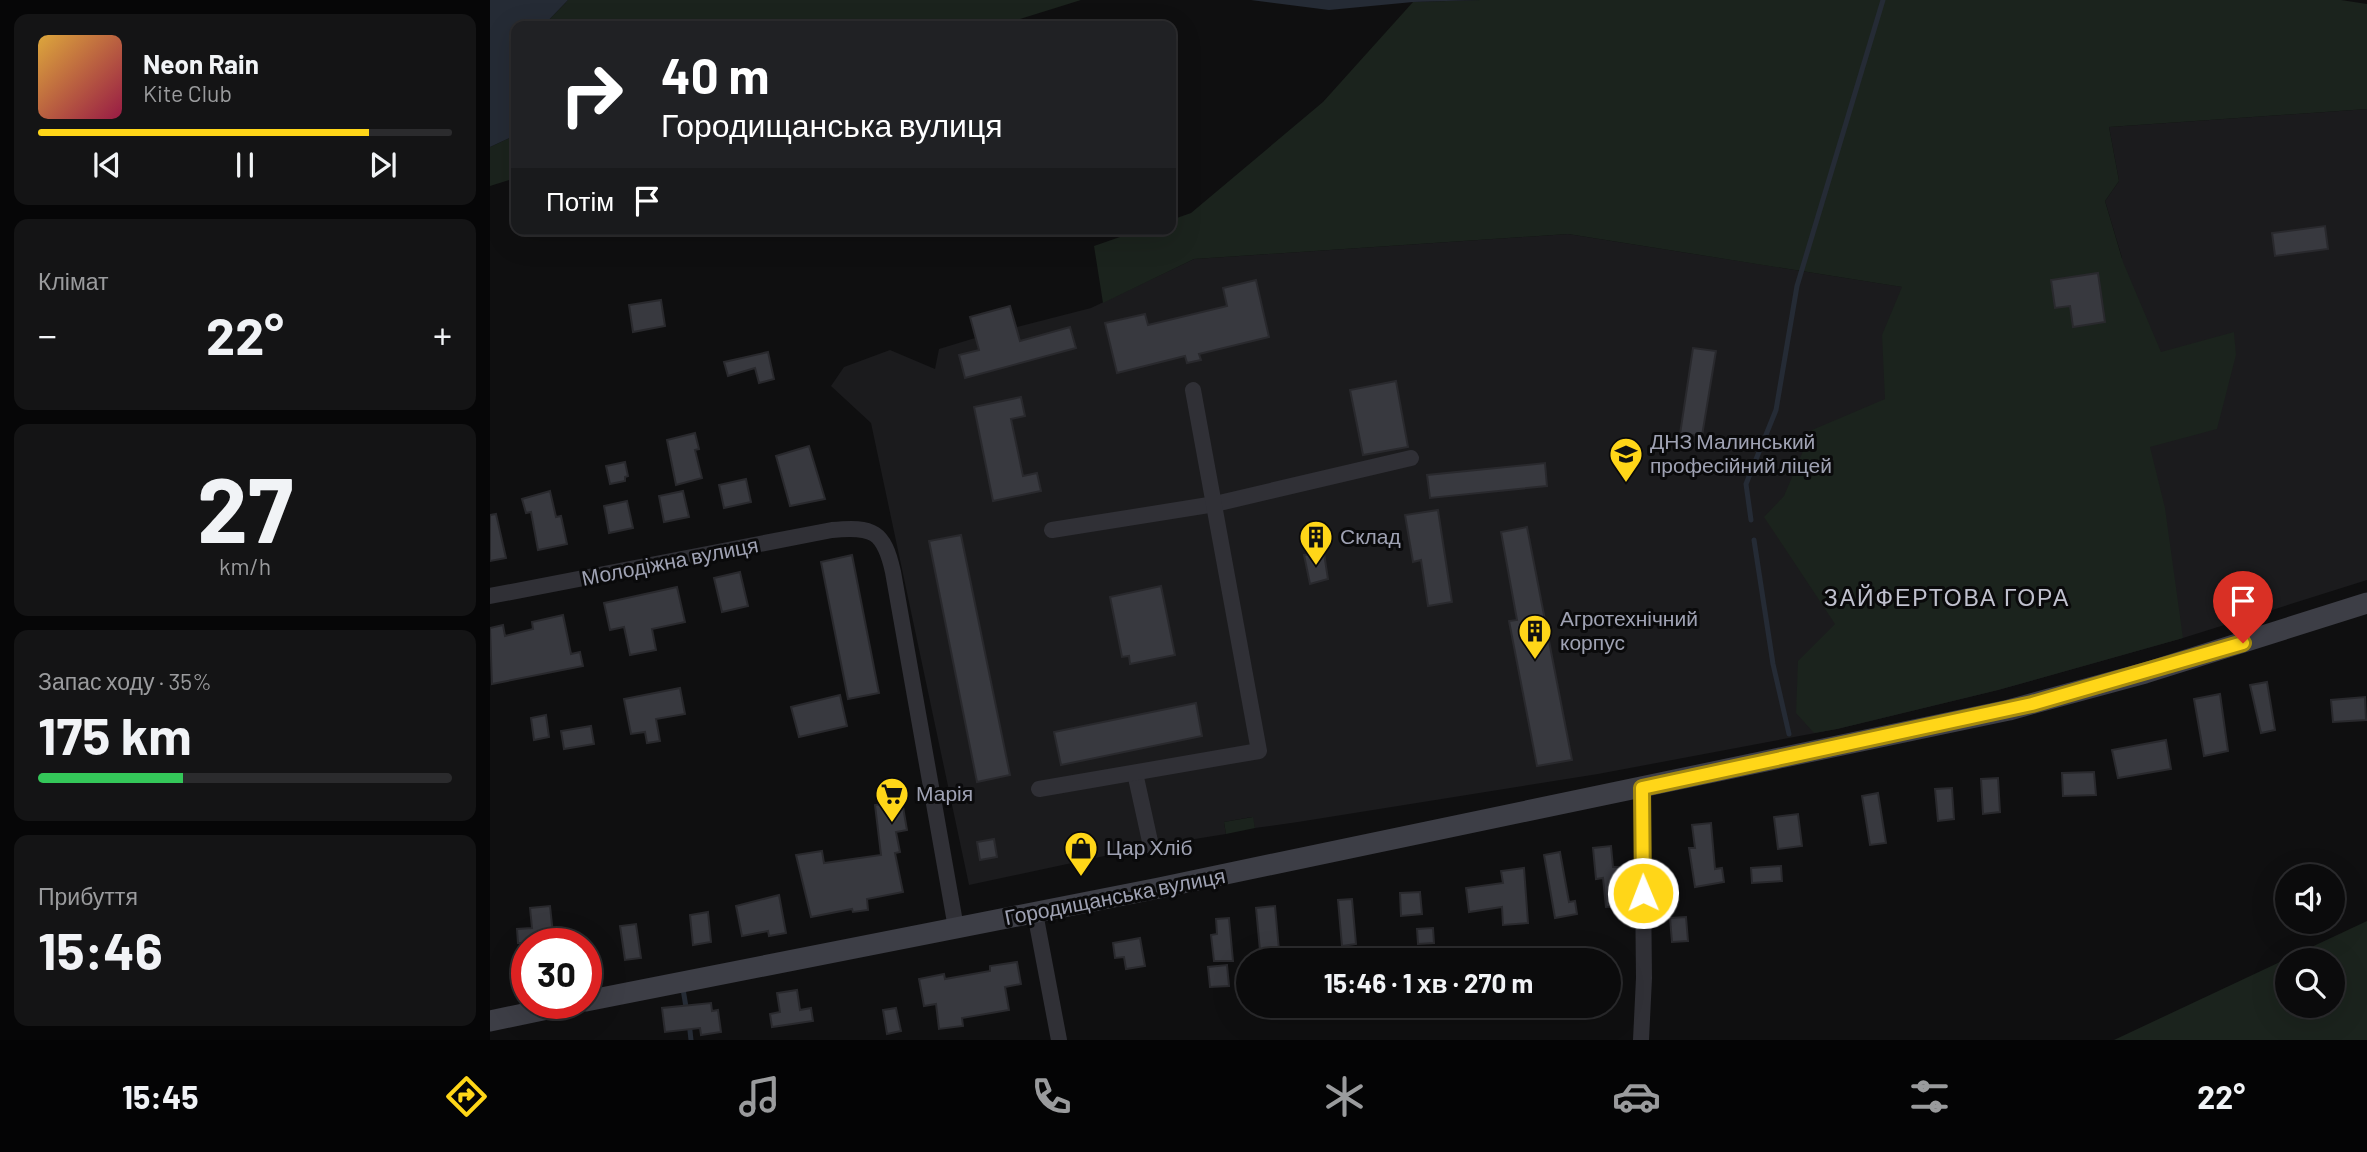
<!DOCTYPE html>
<html lang="uk">
<meta charset="utf-8">
<style>
body{margin:0;font-family:Barlow,sans-serif;background:#141415;color:#f1f3f6;height:100vh;display:flex;flex-direction:column;font-size:26px;white-space:nowrap}
*{box-sizing:border-box;margin:0}
p{font-size:23px;color:#9a9b9d}
.icon{flex:none;width:38px;height:38px;fill:none;stroke:currentColor;stroke-width:2;stroke-linecap:round;stroke-linejoin:round}
.map{position:relative;flex:1;overflow:hidden}
.panel{display:flex;flex-direction:column;gap:14px;padding:14px;background:#060607;width:490px}
.panel>*{flex:none}
.top-card{position:absolute;left:21px;top:21px;width:665px;height:214px;border-radius:14px;box-shadow:0 7px 28px #0002,0 0 0 2px #2b2b2d;background:#202124;color:#fff;overflow:hidden}
.controls{position:absolute;left:1785px;top:864px;display:grid;gap:14px}
.controls a{display:grid;place-items:center;width:70px;height:70px;border-radius:50%;background:#0b0b0c;box-shadow:0 7px 28px #0002,0 0 0 2px #2b2b2d;font-size:35px}
.speed{position:absolute;left:21px;top:928px;display:flex;gap:14px;font-size:35px;font-weight:700;text-align:center}
.speed>*{display:grid;place-content:center;width:91px;height:91px;border-radius:50%;background:#0b0b0c;box-shadow:0 7px 28px #0002,0 0 0 2px #2b2b2d;line-height:1}
.speed .limit{border:10px solid #d22;background:#fff;color:#111}
.pin{position:absolute;display:grid;place-items:center;width:60px;height:60px;color:#fff;margin:-72px -30px;border-radius:50% 50% 50% 0;rotate:-45deg;box-shadow:0 0 7px #0007}
.pin .icon{rotate:45deg}
.me{position:absolute;width:77px;margin:-38px;rotate:359deg;stroke-linejoin:round;filter:drop-shadow(0 0 5px #0008)}
.turn{display:flex;align-items:center;gap:24px;height:147px;padding:0 35px;font-size:32px}
.turn .icon{width:91px;height:91px;stroke-width:2.5}
.turn b{display:block;font-size:49px;line-height:60px}
.then{display:flex;align-items:center;height:66px;padding:0 35px;background:#0003;gap:14px;font-size:26px}
.big{font-size:52px;font-weight:700;line-height:1.1}
.panel .tile{flex:1;display:flex;flex-direction:column;justify-content:center;gap:10px;min-width:0;padding:0 24px;border-radius:14px;background:#141415}
.panel .dial{align-items:center;gap:0}
.dial b{font-size:91px;line-height:1}
.song{display:flex;align-items:center;gap:21px}
.cover{width:84px;height:84px;border-radius:10px;background:linear-gradient(135deg,hsl(40 70% 55%),hsl(340 70% 35%))}
.played{height:7px;border-radius:4px;background:linear-gradient(90deg,#ffd618 80%,#2b2b2d 80%)}
.keys{display:flex;justify-content:space-around;direction:ltr}
.heat{display:flex;justify-content:space-between;align-items:center;font-size:38px;direction:ltr}
.charge{height:10px;border-radius:5px;background:linear-gradient(90deg,#34c759 35%,#2b2b2d 0)}
.trip{position:absolute;left:746px;top:948px;width:385px;height:70px;border-radius:35px;background:#0b0b0c;box-shadow:0 7px 28px #0002,0 0 0 2px #2b2b2d;font-weight:700;line-height:70px;text-align:center}
.tab-bar{display:flex;height:112px;justify-content:space-around;align-items:center;background:#040405;color:#9a9b9d}
.tab-bar .icon{width:49px;height:49px}
.tab-bar .selected{color:#ffd618}
.tab-bar b{font-size:32px;color:#f1f3f6}
main{display:flex;flex:1;min-height:0}
.map>svg:first-child{display:block}
</style>
<main>
<section class="panel">
<div class="tile">
<div class="song"><i class="cover"></i><div><b>Neon Rain</b><p>Kite Club</p></div></div>
<div class="played"></div>
<div class="keys"><svg class="icon" aria-label="previous" viewBox="0 0 24 24"><path d="M18 5L8 12l10 7zM5 5v14"/></svg><svg class="icon" aria-label="pause" viewBox="0 0 24 24"><path d="M8 5v14M16 5v14"/></svg><svg class="icon" aria-label="next" viewBox="0 0 24 24"><path d="M6 5l10 7-10 7zM19 5v14"/></svg></div>
</div>
<div class="tile"><p>Клімат</p>
<div class="heat"><a>−</a><b class="big">22°</b><a>+</a></div>
</div>
<div class="tile dial"><b>27</b><p>km/h</p></div>
<div class="tile"><p>Запас ходу · 35%</p><b class="big">175 km</b><div class="charge"></div></div>
<div class="tile"><p>Прибуття</p><b class="big">15:46</b></div>
</section>
<div class="map">
<svg width="1877" height="1040" viewBox="0 0 1877 1040">
<rect width="100%" height="100%" fill="#0f0f10"/>
<polygon fill="#1b1b1d" points="1877,109 1877,580 1693,638 1508,690 1347,729 1108,774 808,822 765,828 762,817 734,822 736,834 661,846 479,885 381,423 341,386 354,367 400,350 445,369 449,349 485,338 480,317 520,306 527,327 601,308 704,259 1078,234 1413,287 1632,258 1615,201 1629,181 1619,127"/>
<g fill="#1b231d" fill-rule="evenodd">
<polygon points="78,0 591,0 508,26 53,26"/>
<polygon points="990,0 1851,0 1877,4 1877,109 1619,127 1629,181 1615,201 1633,262 1671,352 1744,332 1746,355 1727,429 1660,447 1675,508 1693,638 1508,690 1347,729 1324,733 1306,713 1308,661 1345,624 1274,517 1294,496 1322,430 1395,399 1392,335 1412,287 1078,234 704,259 613,303 604,246 653,229 681,229 681,220 701,213 833,102 923,2"/>
<polygon points="26,135 26,178 0,186 0,147"/>
<polygon points="763,817 765,828 736,834 734,822"/>
<path d="M 1877,921 L 1877,1040 L 1624,1040 ZM 1797,961 L 1843,961 L 1843,1006 L 1797,1006 Z"/>
</g>
<g fill="#252b35">
<polygon points="0,0 78,0 53,26 26,26 26,135 0,147"/>
<polygon points="761,0 990,0 923,2 839,10"/>
</g>
<g fill="none" stroke-linecap="round" stroke-linejoin="round">
<g stroke="#252b35" stroke-width="5">
<polyline points="1261,520 1256,484 1286,410 1307,286 1393,0"/>
<polyline points="1264,540 1283,664 1299,734"/>
<polyline points="193,989 197,1013"/>
<polyline points="199,1022 201,1040"/>
</g>
</g>
<g fill="#38393f" stroke="#29292d" stroke-width="2">
<polygon points="1835,226 1838,249 1785,256 1782,233"/>
<polygon points="1608,273 1615,322 1583,327 1580,306 1565,308 1561,280"/>
<polygon points="766,280 779,337 709,354 711,360 697,363 695,356 627,373 615,323 655,314 658,325 737,306 733,288"/>
<polygon points="171,300 175,326 143,332 139,305"/>
<polygon points="520,306 530,341 580,327 586,348 475,378 469,355 489,350 480,317"/>
<polygon points="1203,348 1226,351 1212,436 1190,434"/>
<polygon points="278,352 284,379 269,383 265,368 238,376 234,362"/>
<polygon points="906,381 918,447 873,455 860,390"/>
<polygon points="531,397 535,416 521,419 533,476 547,473 551,491 503,501 484,407"/>
<polygon points="205,433 209,449 205,450 212,478 186,485 177,440"/>
<polygon points="319,446 335,499 300,506 286,456"/>
<polygon points="135,462 138,476 135,477 135,481 120,484 116,466"/>
<polygon points="1055,463 1057,486 940,498 937,475"/>
<polygon points="256,479 261,502 234,508 229,485"/>
<polygon points="60,491 66,517 71,516 77,544 48,550 41,512 36,513 32,499"/>
<polygon points="193,491 199,517 174,522 169,496"/>
<polygon points="137,501 143,528 119,533 114,506"/>
<polygon points="948,510 962,602 938,606 931,560 923,562 915,515"/>
<polygon points="6,514 16,558 0,561 0,515"/>
<polygon points="1037,527 1082,760 1047,766 1019,621 1027,620 1011,532"/>
<polygon points="471,535 520,775 487,782 439,541"/>
<polygon points="834,553 838,579 820,584 814,555"/>
<polygon points="362,555 389,693 358,699 331,562"/>
<polygon points="250,572 258,606 232,612 224,578"/>
<polygon points="671,586 685,655 640,664 639,656 632,657 620,597"/>
<polygon points="187,587 195,622 162,629 166,650 140,655 134,627 120,630 114,603"/>
<polygon points="73,615 81,654 90,652 93,666 2,684 0,628 13,625 15,636 43,629 42,622"/>
<polygon points="1777,682 1785,730 1771,733 1760,685"/>
<polygon points="190,688 195,714 166,719 170,741 157,743 155,732 141,734 134,699"/>
<polygon points="1730,694 1738,751 1714,756 1704,699"/>
<polygon points="350,695 357,726 309,737 301,707"/>
<polygon points="1875,697 1876,720 1843,722 1841,700"/>
<polygon points="706,703 712,736 571,765 564,732"/>
<polygon points="56,715 59,737 44,740 41,718"/>
<polygon points="101,726 104,744 74,749 71,731"/>
<polygon points="1676,740 1681,769 1628,778 1622,750"/>
<polygon points="1604,772 1606,795 1573,796 1572,773"/>
<polygon points="1508,778 1510,812 1493,814 1491,779"/>
<polygon points="1462,788 1464,819 1448,821 1445,789"/>
<polygon points="1388,793 1396,843 1380,845 1372,796"/>
<polygon points="412,801 417,830 406,832 410,852 405,853 413,892 377,899 378,910 363,912 362,909 321,917 306,855 332,851 334,863 391,855 385,805"/>
<polygon points="1308,814 1312,846 1288,849 1284,817"/>
<polygon points="1221,823 1225,869 1232,868 1234,882 1205,887 1199,848 1205,848 1202,825"/>
<polygon points="504,839 507,857 490,860 487,842"/>
<polygon points="1121,846 1123,867 1129,867 1133,906 1116,907 1113,878 1106,879 1103,848"/>
<polygon points="1070,852 1079,902 1085,901 1087,914 1065,918 1054,855"/>
<polygon points="1291,866 1292,881 1262,883 1261,868"/>
<polygon points="1034,868 1038,923 1013,925 1012,907 979,912 976,888 1013,883 1011,871"/>
<polygon points="930,892 932,914 911,916 910,893"/>
<polygon points="289,895 296,933 279,936 278,931 252,936 246,906"/>
<polygon points="862,899 866,944 852,946 848,900"/>
<polygon points="60,906 64,943 28,943 27,929 42,928 40,908"/>
<polygon points="785,906 790,961 771,961 766,908"/>
<polygon points="218,912 221,942 203,945 200,915"/>
<polygon points="1196,917 1198,941 1182,942 1180,918"/>
<polygon points="739,918 743,961 724,961 721,935 727,934 726,919"/>
<polygon points="146,924 151,958 135,960 130,926"/>
<polygon points="943,928 944,943 928,944 927,929"/>
<polygon points="650,938 655,966 636,969 634,957 625,958 623,943"/>
<polygon points="527,962 531,984 515,987 519,1010 472,1018 473,1026 449,1029 446,1004 434,1006 429,979 454,974 455,979 500,971 500,966"/>
<polygon points="737,965 739,986 720,987 718,967"/>
<polygon points="307,990 310,1010 321,1008 323,1021 282,1027 280,1014 290,1012 287,993"/>
<polygon points="221,1003 222,1011 228,1010 231,1032 211,1035 210,1028 175,1032 172,1008"/>
<polygon points="406,1008 411,1031 397,1034 393,1010"/>
</g>
<g fill="none" stroke-linecap="round" stroke-linejoin="round">
<g stroke="#303036" stroke-width="16">
<polyline points="562,530 725,504 921,458"/>
<path d="M 0,596 L 342,530 C 383,526 394,531 403,572 L 466,928"/>
<polyline points="645,773 661,846"/>
<polyline points="549,789 769,751 703,390"/>
<polyline points="545,913 569,1040"/>
<polyline points="1151,1040 1154,978 1152,788"/>
</g>
<g stroke="#3d3e46" stroke-width="21">
<polyline points="96,1001 669,888 1519,710 1655,673 1877,603"/>
<polyline points="0,1021 86,1003"/>
</g>
</g>
<g fill="none" stroke-linecap="round" stroke-linejoin="round">
<defs>
<polyline id="route" points="1153,893 1152,788 1542,704 1753,643"/>
</defs>
<use href="#route" stroke="#a68b10" stroke-width="18"/>
<use href="#route" stroke="#ffd618" stroke-width="12"/>
</g>
<defs>
<symbol id="university-pin" viewBox="-11 -11 22 30"><path d="M0 17L-7.5 6A9.5 9.5 0 1 1 7.5 6Z" fill="#ffd618" stroke="#0a0a0b"/><path d="M0-5L7-2L0 1L-7-2ZM-4 1L0 2.5L4 1V4Q0 6-4 4Z" fill="#111"/></symbol>
<symbol id="building-pin" viewBox="-11 -11 22 30"><path d="M0 17L-7.5 6A9.5 9.5 0 1 1 7.5 6Z" fill="#ffd618" stroke="#0a0a0b"/><path d="M-4-6H4V6H1V3H-1V6H-4ZM-2.5-4.3h1.7v1.8h-1.7ZM.8-4.3h1.7v1.8H.8ZM-2.5-1h1.7V.8h-1.7ZM.8-1h1.7V.8H.8Z" fill="#111"/></symbol>
<symbol id="supermarket-pin" viewBox="-11 -11 22 30"><path d="M0 17L-7.5 6A9.5 9.5 0 1 1 7.5 6Z" fill="#ffd618" stroke="#0a0a0b"/><path d="M-6-5.5h2.5l.6 2H6L4.5 2H-2.5L-4.4-4H-6ZM-1.5 3.2a1.3 1.3 0 1 0 .1 0ZM3 3.2a1.3 1.3 0 1 0 .1 0Z" fill="#111"/></symbol>
<symbol id="shop-pin" viewBox="-11 -11 22 30"><path d="M0 17L-7.5 6A9.5 9.5 0 1 1 7.5 6Z" fill="#ffd618" stroke="#0a0a0b"/><path d="M-5-2.5h2.3a2.7 3.5 0 0 1 5.4 0H5L5.5 6h-11ZM-1.5-2.5h3a1.5 2.3 0 0 0-3 0Z" fill="#111"/></symbol>
</defs>
<g fill-rule="evenodd">
<use href="#university-pin" x="1117" y="435" width="38" height="52"/>
<use href="#building-pin" x="807" y="518" width="38" height="52"/>
<use href="#building-pin" x="1026" y="612" width="38" height="52"/>
<use href="#supermarket-pin" x="383" y="775" width="38" height="52"/>
<use href="#shop-pin" x="572" y="829" width="38" height="52"/>
</g>
<g text-anchor="middle" stroke-width="6" stroke-linejoin="round" paint-order="stroke">
<g font-size="21" fill="#9fa2b3" stroke="#0a0a0b" text-anchor="start">
<text x="1160" y="449">ДНЗ Малинський<tspan x="1160" dy="24">професійний ліцей</tspan></text>
<text x="850" y="544">Склад</text>
<text x="1070" y="626">Агротехнічний<tspan x="1070" dy="24">корпус</tspan></text>
<text x="426" y="801">Марія</text>
<text x="616" y="855">Цар Хліб</text>
</g>
<g font-size="21" fill="#9fa2b3" stroke="#0a0a0b">
<text transform="translate(180 562) rotate(-11)" y="7">Молодіжна вулиця</text>
<text transform="translate(625 897) rotate(-11)" y="7">Городищанська вулиця</text>
</g>
<g font-size="23" letter-spacing="2" fill="#c0c1ce" stroke="#0a0a0b">
<text x="1457" y="606">ЗАЙФЕРТОВА ГОРА</text>
</g>
</g>
</svg>
<div class="controls">
<a><svg class="icon" aria-label="sound" viewBox="0 0 24 24"><path d="M4 9h4l5-4v14l-5-4H4zM17 9q2 3 0 6"/></svg></a>
<a><svg class="icon" aria-label="search" viewBox="0 0 24 24"><circle cx="10" cy="10" r="6"/><path d="M15 15l6 6"/></svg></a>
</div>
<div class="speed"><div class="limit">30</div></div>
<div class="pin" style="left:1753px;top:643px;background:#d93025"><svg class="icon" aria-label="arrive" viewBox="0 0 24 24"><path d="M6 21V4h12l-3 4 3 4H6"/></svg></div>
<svg class="me" style="left:1153px;top:893px" viewBox="-20 -20 40 40"><circle r="17" fill="#ffd618" stroke="#fff" stroke-width="3"/><path d="M0-11L8 9 0 5-8 9z" fill="#fff"/></svg>
<div class="trip">15:46 · 1 хв · 270 m</div>
<div class="top-card">
<div class="turn"><svg class="icon" aria-label="right" viewBox="0 0 24 24"><path d="M7 20v-9h11M14 6l5 5-5 5"/></svg><div><b>40 m</b>Городищанська вулиця</div></div>
<div class="then">Потім<svg class="icon" aria-label="arrive" viewBox="0 0 24 24"><path d="M6 21V4h12l-3 4 3 4H6"/></svg></div>
</div>
</div>
</main>
<nav class="tab-bar">
<b>15:45</b>
<svg class="icon selected" aria-label="directions" viewBox="0 0 24 24"><path d="M12 3l9 9-9 9-9-9zM9 14v-3h6M13 9l2 2-2 2"/></svg>
<svg class="icon" aria-label="music" viewBox="0 0 24 24"><path d="M9 18V5l10-2v13"/><circle cx="6" cy="18" r="3"/><circle cx="16" cy="16" r="3"/></svg>
<svg class="icon" aria-label="phone" viewBox="0 0 24 24"><path d="M5 4h4l2 5-3 2q2 4 5 5l2-3 5 2v4C11 20 4 13 5 4z"/></svg>
<svg class="icon" aria-label="climate" viewBox="0 0 24 24"><path d="M12 3v18M4 7l16 10M4 17L20 7"/></svg>
<svg class="icon" aria-label="car" viewBox="0 0 24 24"><path d="M5 17H2v-5l4-1 3-4h7l3 4 3 1v5h-3M9 17h6M6 11h13"/><circle cx="7" cy="17" r="2"/><circle cx="17" cy="17" r="2"/></svg>
<svg class="icon" aria-label="filters" viewBox="0 0 24 24"><path d="M4 7h16M4 17h16"/><circle cx="9" cy="7" r="2"/><circle cx="15" cy="17" r="2"/></svg>
<b>22°</b>
</nav>
